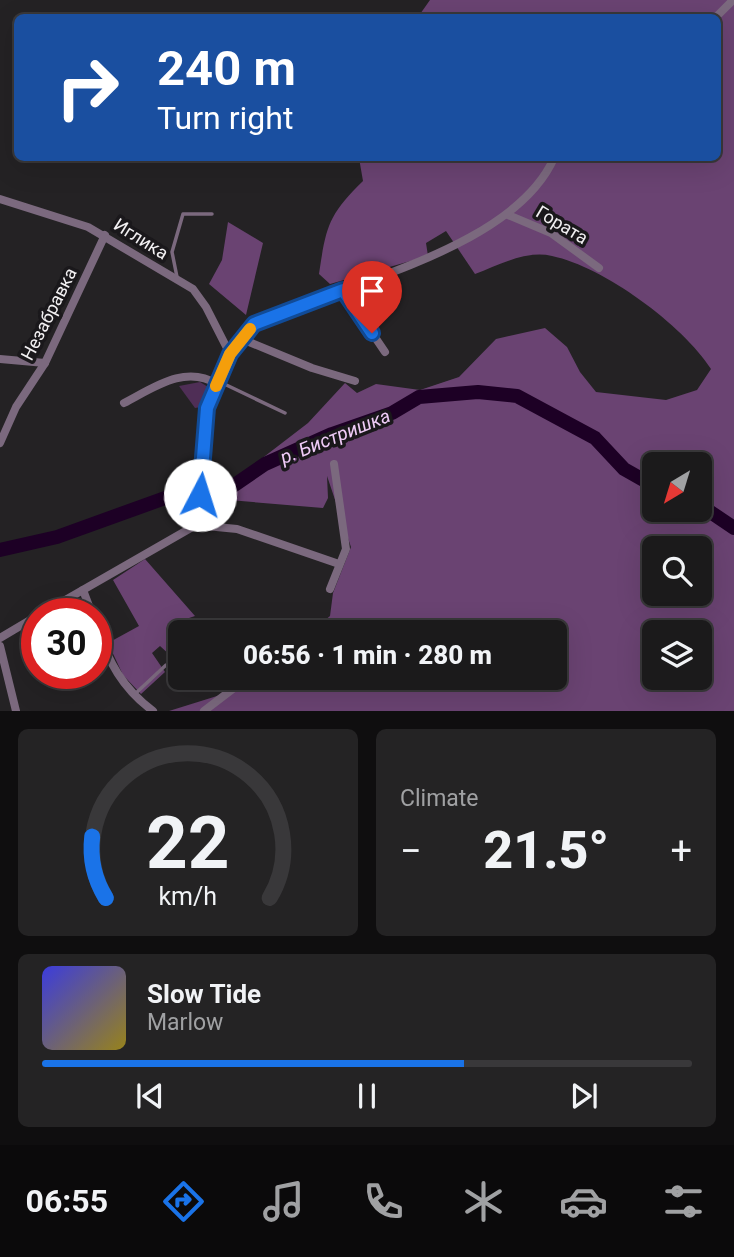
<!DOCTYPE html>
<meta charset="utf-8">
<style>
body{margin:0;font-family:Roboto,sans-serif;background:#242324;color:#f1f3f6;height:100vh;display:flex;flex-direction:column;font-size:26px;white-space:nowrap}
*{box-sizing:border-box;margin:0}
p{font-size:23px;color:#a0a1a3}
.icon{flex:none;width:38px;height:38px;fill:none;stroke:currentColor;stroke-width:2;stroke-linecap:round;stroke-linejoin:round}
.map{position:relative;height:711px;overflow:hidden}
.side{display:flex;flex-direction:column;gap:18px;padding:18px;background:#0f0e0f;flex:1}
.side>*{flex:none}
.guide{position:absolute;left:14px;top:14px;width:707px;height:147px;border-radius:10px;box-shadow:0 7px 28px #0002,0 0 0 2px #39383a;background:#1a4fa0;color:#fff;overflow:hidden}
.needle{width:46px;rotate:218deg}
.fabs{position:absolute;left:642px;top:452px;display:grid;gap:14px}
.fabs a{display:grid;place-items:center;width:70px;height:70px;border-radius:10px;background:#1b1a1b;box-shadow:0 7px 28px #0002,0 0 0 2px #39383a;font-size:35px}
.speed{position:absolute;left:21px;top:598px;display:flex;gap:14px;font-size:35px;font-weight:700;text-align:center}
.speed>*{display:grid;place-content:center;width:91px;height:91px;border-radius:50%;background:#1b1a1b;box-shadow:0 7px 28px #0002,0 0 0 2px #39383a;line-height:1}
.speed .limit{border:10px solid #d22;background:#fff;color:#111}
.pin{position:absolute;display:grid;place-items:center;width:60px;height:60px;color:#fff;margin:-72px -30px;border-radius:50% 50% 50% 0;rotate:-45deg;box-shadow:0 0 7px #0007}
.pin .icon{rotate:45deg}
.me{position:absolute;width:77px;margin:-38px;rotate:5deg;stroke-linejoin:round;filter:drop-shadow(0 0 5px #0008)}
.turn{display:flex;align-items:center;gap:24px;height:147px;padding:0 28px;font-size:32px}
.turn .icon{width:91px;height:91px;stroke-width:2.5}
.turn b{display:block;font-size:49px;line-height:60px}
.big{font-size:52px;font-weight:800;line-height:1.1}
.side .tile{flex:1;display:flex;flex-direction:column;justify-content:center;gap:10px;min-width:0;padding:0 24px;border-radius:10px;background:#242324}
.side .dial{align-items:center;gap:0}
.dial svg{height:182px;overflow:visible;fill:none;stroke:#39383a;stroke-width:7;stroke-linecap:round;text-anchor:middle}
.dial text{fill:#f1f3f6;stroke:none}
.song{display:flex;align-items:center;gap:21px}
.cover{width:84px;height:84px;border-radius:10px;background:linear-gradient(135deg,hsl(240 70% 55%),hsl(50 70% 35%))}
.played{height:7px;border-radius:4px;background:linear-gradient(90deg,#1a73e8 65%,#39383a 65%)}
.keys{display:flex;justify-content:space-around;direction:ltr}
.heat{display:flex;justify-content:space-between;align-items:center;font-size:38px;direction:ltr}
.side .tiles{flex:1;display:grid;gap:18px;grid-template-columns:1fr 1fr}
.tile:last-child{grid-column:span 2}
.trip{position:absolute;left:168px;top:620px;width:399px;height:70px;border-radius:10px;background:#1b1a1b;box-shadow:0 7px 28px #0002,0 0 0 2px #39383a;font-weight:800;line-height:70px;text-align:center}
.menu{display:flex;height:112px;justify-content:space-around;align-items:center;background:#0b0a0b;color:#a0a1a3}
.menu .icon{width:49px;height:49px}
.menu .active{color:#1a73e8}
.menu b{font-size:32px;color:#f1f3f6}
.map>svg:first-child{display:block}
</style>
<div class="map">
<svg width="734" height="711" viewBox="0 0 734 711">
<rect width="100%" height="100%" fill="#242224"/>
<polygon fill="#4f2e56" points="200,382 208,387 201,407 195,408 179,386"/>
<g fill="#6a4372" fill-rule="evenodd">
<path d="M 430,0 L 734,0 L 734,711 L 169,711 L 233,691 L 250,677 L 555,677 L 555,632 L 311,632 L 330,616 L 333,593 L 351,547 L 327,476 L 328,498 L 323,508 L 229,500 L 210,504 L 208,484 L 230,483 L 308,423 L 345,383 L 357,393 L 376,384 L 420,390 L 459,377 L 496,339 L 545,328 L 567,347 L 580,372 L 596,392 L 666,400 L 697,390 L 711,369 C 683,325 604,267 552,256 C 526,250 499,265 475,274 L 446,231 L 426,243 L 428,256 L 330,284 L 319,274 C 326,227 328,215 363,181 L 359,158 L 718,158 L 718,18 L 418,17 ZM 654,464 L 700,464 L 700,509 L 654,509 ZM 654,548 L 700,548 L 700,593 L 654,593 ZM 654,632 L 700,632 L 700,677 L 654,677 Z"/>
<polygon points="228,222 263,243 246,315 209,284 222,260"/>
<polygon points="145,559 195,616 177,622 166,631 166,638 179,647 171,656 160,646 152,653 165,672 141,694 123,675 108,643 139,626 113,580"/>
</g>
<g fill="none" stroke-linecap="round" stroke-linejoin="round">
<g stroke="#1d0025" stroke-width="14">
<polyline points="700,505 734,528"/>
<polyline points="0,550 57,537 190,489 233,486 265,464 332,434 392,413 419,397 478,392 517,396 595,438 624,469 654,486"/>
</g>
<g stroke="#7b697e" stroke-width="3.5">
<polyline points="177,277 172,252 183,214 212,214"/>
<polyline points="218,381 285,413"/>
<polyline points="136,693 166,665"/>
</g>
<g stroke="#7b697e" stroke-width="8">
<polyline points="715,18 733,0"/>
<polyline points="0,199 88,227 193,289 206,307 230,354"/>
<polyline points="508,215 551,233 599,268"/>
<polyline points="343,290 385,352"/>
<polyline points="242,339 312,368 355,381"/>
<polyline points="0,359 45,363"/>
<path d="M 124,403 C 153,388 185,364 217,384"/>
<polyline points="0,443 16,407 45,363 105,235"/>
<polyline points="196,525 237,529 339,564"/>
<polyline points="330,589 346,549 334,464"/>
<polyline points="83,590 92,614"/>
<path d="M 41,614 L 196,525 C 202,468 199,404 230,354 C 251,318 286,312 323,298 C 396,270 520,234 554,158"/>
<path d="M 96,627 C 109,662 122,688 153,711"/>
<polyline points="0,638 37,616"/>
<polyline points="0,646 16,711"/>
<polyline points="204,711 234,688"/>
</g>
</g>
<g fill="none" stroke-linecap="round" stroke-linejoin="round">
<defs>
<polyline id="route" points="200,495 207,408 230,354 254,324 343,290 372,333"/>
</defs>
<use href="#route" stroke="#114b97" stroke-width="18"/>
<use href="#route" stroke="#1a73e8" stroke-width="12"/>
<polyline stroke="#f59e0b" stroke-width="12" points="216,386 230,354 250,329"/>
</g>
<g text-anchor="middle" stroke-width="7" stroke-linejoin="round" paint-order="stroke">
<g font-size="18" fill="#f2f0f2" stroke="#1a181b">
<text transform="translate(562 225) rotate(31)" y="6">Гората</text>
<text transform="translate(141 239) rotate(32)" y="6">Иглика</text>
<text transform="translate(49 314) rotate(-63)" y="6">Незабравка</text>
</g>
<g font-size="19" font-style="italic" fill="#f0ccf8" stroke="#1a181b">
<text transform="translate(335 436) rotate(-22)" y="7">р. Бистришка</text>
</g>
</g>
</svg>
<div class="fabs">
<a><svg class="needle" viewBox="-14 -14 28 28"><path d="M0-13l5 13h-10z" fill="#e53935"/><path d="M0 13l5-13h-10z" fill="#a0a1a3"/></svg></a>
<a><svg class="icon" aria-label="search" viewBox="0 0 24 24"><circle cx="10" cy="10" r="6"/><path d="M15 15l6 6"/></svg></a>
<a><svg class="icon" aria-label="layers" viewBox="0 0 24 24"><path d="M12 4l9 5-9 5-9-5zM3 14l9 5 9-5"/></svg></a>
</div>
<div class="speed"><div class="limit">30</div></div>
<div class="pin" style="left:372px;top:333px;background:#d93025"><svg class="icon" aria-label="arrive" viewBox="0 0 24 24"><path d="M6 21V4h12l-3 4 3 4H6"/></svg></div>
<svg class="me" style="left:200px;top:495px" viewBox="-20 -20 40 40"><circle r="19" fill="#fff"/><path d="M0-13L10 11 0 6-10 11z" fill="#1a73e8"/></svg>
<div class="trip">06:56 · 1 min · 280 m</div>
<div class="guide">
<div class="turn"><svg class="icon" aria-label="right" viewBox="0 0 24 24"><path d="M7 20v-9h11M14 6l5 5-5 5"/></svg><div><b>240 m</b>Turn right</div></div>
</div>
</div>
<section class="side">
<div class="tiles">
<div class="tile dial"><svg viewBox="0 0 100 80">
<path d="M14 69A42 42 0 1 1 86 69"/>
<path d="M14 69A42 42 0 0 1 8 42" stroke="#1a73e8"/>
<text x="50" y="56" font-size="32" font-weight="700">22</text>
<text x="50" y="72" font-size="11">km/h</text>
</svg></div>
<div class="tile"><p>Climate</p>
<div class="heat"><a>−</a><b class="big">21.5°</b><a>+</a></div>
</div>
<div class="tile">
<div class="song"><i class="cover"></i><div><b>Slow Tide</b><p>Marlow</p></div></div>
<div class="played"></div>
<div class="keys"><svg class="icon" aria-label="previous" viewBox="0 0 24 24"><path d="M18 5L8 12l10 7zM5 5v14"/></svg><svg class="icon" aria-label="pause" viewBox="0 0 24 24"><path d="M8 5v14M16 5v14"/></svg><svg class="icon" aria-label="next" viewBox="0 0 24 24"><path d="M6 5l10 7-10 7zM19 5v14"/></svg></div>
</div>
</div>
</section>
<nav class="menu">
<b>06:55</b>
<svg class="icon active" aria-label="directions" viewBox="0 0 24 24"><path d="M12 3l9 9-9 9-9-9zM9 14v-3h6M13 9l2 2-2 2"/></svg>
<svg class="icon" aria-label="music" viewBox="0 0 24 24"><path d="M9 18V5l10-2v13"/><circle cx="6" cy="18" r="3"/><circle cx="16" cy="16" r="3"/></svg>
<svg class="icon" aria-label="phone" viewBox="0 0 24 24"><path d="M5 4h4l2 5-3 2q2 4 5 5l2-3 5 2v4C11 20 4 13 5 4z"/></svg>
<svg class="icon" aria-label="climate" viewBox="0 0 24 24"><path d="M12 3v18M4 7l16 10M4 17L20 7"/></svg>
<svg class="icon" aria-label="car" viewBox="0 0 24 24"><path d="M5 17H2v-5l4-1 3-4h7l3 4 3 1v5h-3M9 17h6M6 11h13"/><circle cx="7" cy="17" r="2"/><circle cx="17" cy="17" r="2"/></svg>
<svg class="icon" aria-label="filters" viewBox="0 0 24 24"><path d="M4 7h16M4 17h16"/><circle cx="9" cy="7" r="2"/><circle cx="15" cy="17" r="2"/></svg>
</nav>
